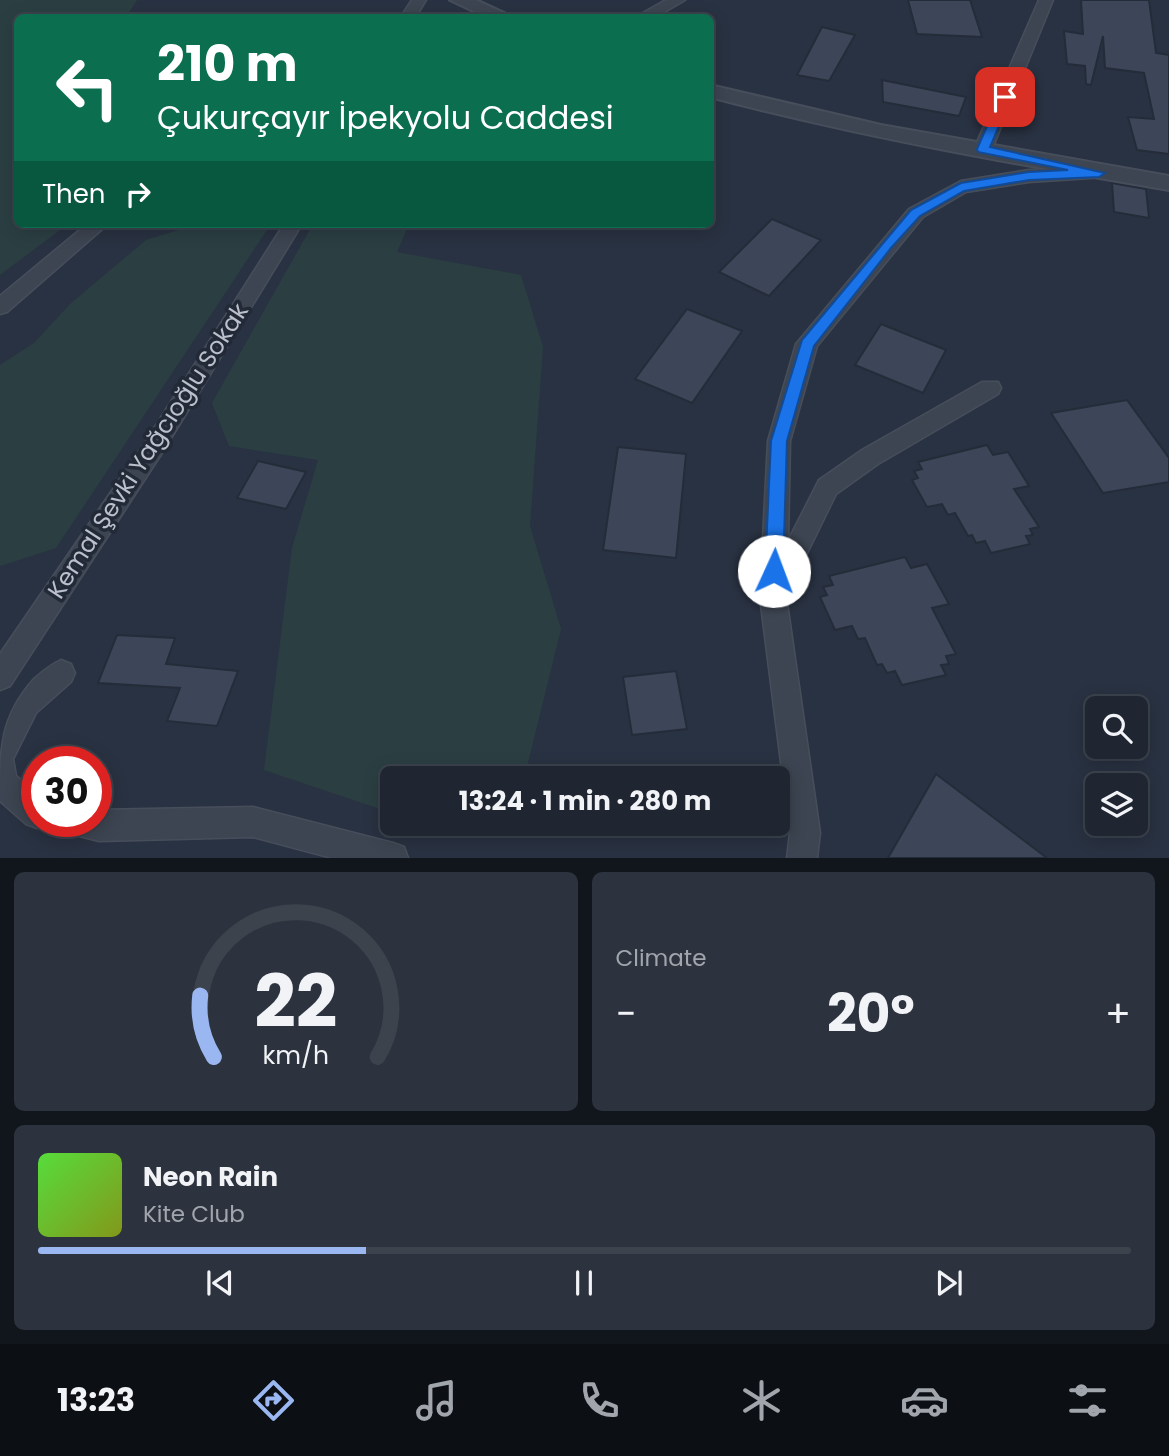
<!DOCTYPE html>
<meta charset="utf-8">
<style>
body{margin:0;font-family:Poppins,sans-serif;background:#2c323e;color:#f1f3f6;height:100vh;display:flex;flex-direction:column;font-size:26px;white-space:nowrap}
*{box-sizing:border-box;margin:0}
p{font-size:23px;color:#a1a5ac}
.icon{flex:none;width:38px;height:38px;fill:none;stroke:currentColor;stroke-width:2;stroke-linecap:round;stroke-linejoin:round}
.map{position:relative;height:858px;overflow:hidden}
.drawer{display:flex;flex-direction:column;gap:14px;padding:14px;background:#11151c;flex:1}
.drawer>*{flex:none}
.banner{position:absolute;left:14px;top:14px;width:700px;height:214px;border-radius:10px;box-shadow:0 4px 18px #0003,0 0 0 2px #3c434d;background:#0b6e4f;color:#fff;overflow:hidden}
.fabs{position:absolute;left:1085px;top:696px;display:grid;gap:14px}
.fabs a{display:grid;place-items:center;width:63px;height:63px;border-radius:10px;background:#1f2632;box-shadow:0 4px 18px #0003,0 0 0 2px #3c434d;font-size:35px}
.speed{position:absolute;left:21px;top:746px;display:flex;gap:14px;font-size:35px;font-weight:700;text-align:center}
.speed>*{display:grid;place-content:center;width:91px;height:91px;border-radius:50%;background:#1f2632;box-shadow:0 4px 18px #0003,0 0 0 2px #3c434d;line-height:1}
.speed .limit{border:10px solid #d22;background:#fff;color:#111}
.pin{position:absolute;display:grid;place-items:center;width:60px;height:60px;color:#fff;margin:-30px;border-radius:14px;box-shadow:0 4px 10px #0006}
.me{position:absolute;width:77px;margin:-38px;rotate:2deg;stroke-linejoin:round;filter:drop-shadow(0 0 5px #0008)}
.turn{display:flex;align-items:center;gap:24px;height:147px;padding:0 28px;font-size:32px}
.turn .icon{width:91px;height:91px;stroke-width:2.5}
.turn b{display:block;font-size:49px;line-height:60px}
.then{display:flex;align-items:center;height:66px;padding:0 28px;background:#0003;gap:14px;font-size:26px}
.big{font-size:52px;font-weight:700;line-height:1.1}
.drawer .widget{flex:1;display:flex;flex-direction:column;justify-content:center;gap:10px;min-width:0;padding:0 24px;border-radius:10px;background:#2c323e}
.drawer .dial{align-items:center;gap:0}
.dial svg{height:182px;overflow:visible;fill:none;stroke:#3c434d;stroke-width:7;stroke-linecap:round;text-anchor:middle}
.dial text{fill:#f1f3f6;stroke:none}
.song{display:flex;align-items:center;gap:21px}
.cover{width:84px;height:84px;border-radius:10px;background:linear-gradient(135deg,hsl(110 70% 55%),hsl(70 70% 35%))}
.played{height:7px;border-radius:4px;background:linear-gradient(90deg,#9ab7f2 30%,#3c434d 30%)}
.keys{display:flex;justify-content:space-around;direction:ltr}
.heat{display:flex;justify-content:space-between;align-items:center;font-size:38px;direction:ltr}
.drawer .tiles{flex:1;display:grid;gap:14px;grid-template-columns:1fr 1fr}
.widget:last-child{grid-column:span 2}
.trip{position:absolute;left:380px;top:766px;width:410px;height:70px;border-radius:10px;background:#1f2632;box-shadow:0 4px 18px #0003,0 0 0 2px #3c434d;font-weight:700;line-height:70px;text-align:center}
.menu{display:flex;height:112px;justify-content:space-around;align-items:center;background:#0c0f14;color:#a1a5ac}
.menu .icon{width:49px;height:49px}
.menu .selected{color:#9ab7f2}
.menu b{font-size:32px;color:#f1f3f6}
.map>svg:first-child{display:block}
</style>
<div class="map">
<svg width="1169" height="858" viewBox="0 0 1169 858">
<rect width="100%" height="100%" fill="#293242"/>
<g fill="#2b3f43">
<polygon points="0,0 137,0 126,17 18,18 18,224 68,224 0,275"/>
<polygon points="198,224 262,224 269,227 56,548 0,566 0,365 34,343 70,304 146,240"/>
<polygon points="313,224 409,224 397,252 521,275 543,347 530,526 561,629 524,779 392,779 392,813 264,770 292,548 318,460 229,446 212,403"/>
</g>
<g fill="#3c4658" stroke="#242c39" stroke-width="2">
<polygon points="908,0 970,0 982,37 917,34"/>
<polygon points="1081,0 1149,0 1156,53 1169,55 1169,154 1137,150 1128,117 1154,119 1144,73 1105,68 1103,36 1091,85 1086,84 1085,66 1067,64 1064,31 1083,34"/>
<polygon points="822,27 855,35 829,81 797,75"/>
<polygon points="882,80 966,97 959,116 883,102"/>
<polygon points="1112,183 1146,189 1149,218 1114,212"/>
<polygon points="772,219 821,240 769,296 719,272"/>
<polygon points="687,309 742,331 692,403 635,379"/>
<polygon points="881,324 946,350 923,393 855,365"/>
<polygon points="1127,400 1169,458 1169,482 1103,493 1051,413"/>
<polygon points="987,445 993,455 1008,452 1029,486 1014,489 1039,527 1030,529 1033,535 1026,536 1030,544 991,553 985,541 976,543 972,535 968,536 955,513 948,515 942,504 927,507 912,480 918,478 914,471 922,469 918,462"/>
<polygon points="618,447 686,454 676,558 603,550"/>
<polygon points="258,461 306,472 286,509 237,498"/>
<polygon points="905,557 911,568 927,564 949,604 932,608 956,654 946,656 949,664 941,665 946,675 902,685 895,671 887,673 882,664 877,665 865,638 858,639 852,626 835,630 820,597 827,595 823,587 833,585 829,576"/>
<polygon points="117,635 175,638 166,664 238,671 217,726 167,721 180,688 98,683"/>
<polygon points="676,671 687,729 632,735 623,677"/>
<polygon points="936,774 1047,858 888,858"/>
</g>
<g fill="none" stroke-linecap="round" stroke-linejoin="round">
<defs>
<g id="minor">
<polygon points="412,0 426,0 415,18 400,18"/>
<polygon points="666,0 685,0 654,18 634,18"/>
<polygon points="1039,0 1053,0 992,149 989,153 977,153 974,149"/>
<polygon points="1099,167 1108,173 1105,177 1029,182 966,192 923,217 817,346 790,441 788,541 819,480 862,450 982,382 998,382 1001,388 998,394 878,464 836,494 786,596 820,833 817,858 787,858 790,833 760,597 768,441 796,344 909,209 961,181 1029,170"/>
<polygon points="87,224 108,224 7,312 0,314 0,296"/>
<polygon points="284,224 302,224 162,453 10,686 0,690 0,654 146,441"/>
<path d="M 61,660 L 71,664 L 75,673 L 71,682 L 36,713 L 13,759 L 16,776 L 37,793 L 37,821 L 49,821 L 37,828 L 26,824 L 0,801 C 0,748 0,717 34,679 C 43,671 50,665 61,660 Z"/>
<polygon points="253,807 393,843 404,847 408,858 332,858 253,837 99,841 64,832 60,821 96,821 96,810"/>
</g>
<g id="tertiary">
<polygon points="450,0 476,0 515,18 488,18"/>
<path d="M 710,85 L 881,125 L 1169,176 L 1169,190 C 1015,164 862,137 710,97 Z"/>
</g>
</defs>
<use href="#minor" stroke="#474e5b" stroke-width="3"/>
<use href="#tertiary" stroke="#474e5b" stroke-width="4"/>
<use href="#minor" fill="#3d4552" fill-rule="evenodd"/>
<use href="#tertiary" fill="#3d4552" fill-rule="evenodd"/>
</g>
<polygon fill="#1a73e8" stroke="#114b97" stroke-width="2" points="1005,93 1011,97 990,147 1105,173 1099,177 1029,180 964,191 920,216 891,248 814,346 787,441 783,571 780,576 768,576 765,571 771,441 802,340 911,210 961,183 1029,172 1068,170 978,152 977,149 1000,97"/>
<g text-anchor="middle" stroke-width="7" stroke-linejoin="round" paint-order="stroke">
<g font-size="24" fill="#bbc0cc" stroke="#222a37">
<text transform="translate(148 451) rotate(-57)" y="8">Kemal Şevki Yağcıoğlu Sokak</text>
</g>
</g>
</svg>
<div class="fabs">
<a><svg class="icon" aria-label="search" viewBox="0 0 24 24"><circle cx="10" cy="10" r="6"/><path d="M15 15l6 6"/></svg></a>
<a><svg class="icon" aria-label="layers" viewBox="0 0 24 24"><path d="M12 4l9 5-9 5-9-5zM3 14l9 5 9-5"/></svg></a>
</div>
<div class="speed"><div class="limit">30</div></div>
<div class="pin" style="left:1005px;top:97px;background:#d93025"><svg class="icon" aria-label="arrive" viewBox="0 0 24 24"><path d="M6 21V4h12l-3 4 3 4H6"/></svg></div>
<svg class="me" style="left:774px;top:571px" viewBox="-20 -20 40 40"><circle r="19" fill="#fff"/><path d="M0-13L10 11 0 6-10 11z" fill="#1a73e8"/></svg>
<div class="trip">13:24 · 1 min · 280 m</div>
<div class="banner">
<div class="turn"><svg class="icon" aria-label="left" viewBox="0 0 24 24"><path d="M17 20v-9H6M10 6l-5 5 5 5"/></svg><div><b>210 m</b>Çukurçayır İpekyolu Caddesi</div></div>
<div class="then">Then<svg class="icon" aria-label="right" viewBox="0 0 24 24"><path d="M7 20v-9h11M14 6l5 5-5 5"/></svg></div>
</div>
</div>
<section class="drawer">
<div class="tiles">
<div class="widget dial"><svg viewBox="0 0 100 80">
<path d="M14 69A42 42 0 1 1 86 69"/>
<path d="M14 69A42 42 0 0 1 8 42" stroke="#9ab7f2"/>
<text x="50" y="56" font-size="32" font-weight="700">22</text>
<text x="50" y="72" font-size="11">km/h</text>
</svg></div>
<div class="widget"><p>Climate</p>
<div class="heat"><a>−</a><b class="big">20°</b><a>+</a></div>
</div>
<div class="widget">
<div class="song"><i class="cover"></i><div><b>Neon Rain</b><p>Kite Club</p></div></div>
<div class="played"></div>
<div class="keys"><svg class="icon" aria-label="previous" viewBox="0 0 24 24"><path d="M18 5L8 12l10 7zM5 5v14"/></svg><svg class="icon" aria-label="pause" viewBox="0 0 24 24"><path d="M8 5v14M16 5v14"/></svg><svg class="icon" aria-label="next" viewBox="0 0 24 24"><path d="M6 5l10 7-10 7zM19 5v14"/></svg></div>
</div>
</div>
</section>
<nav class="menu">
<b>13:23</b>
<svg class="icon selected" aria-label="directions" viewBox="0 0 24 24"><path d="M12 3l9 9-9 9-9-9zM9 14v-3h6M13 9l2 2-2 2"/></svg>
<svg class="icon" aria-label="music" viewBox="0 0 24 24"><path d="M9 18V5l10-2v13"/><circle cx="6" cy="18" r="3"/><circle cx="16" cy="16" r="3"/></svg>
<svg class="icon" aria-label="phone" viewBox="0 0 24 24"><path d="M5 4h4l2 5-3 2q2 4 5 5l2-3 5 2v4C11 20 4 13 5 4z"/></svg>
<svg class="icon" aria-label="climate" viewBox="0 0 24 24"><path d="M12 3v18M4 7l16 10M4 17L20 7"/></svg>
<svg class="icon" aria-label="car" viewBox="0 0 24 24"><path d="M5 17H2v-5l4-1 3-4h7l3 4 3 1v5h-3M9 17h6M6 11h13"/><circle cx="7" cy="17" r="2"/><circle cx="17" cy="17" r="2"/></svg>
<svg class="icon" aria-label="filters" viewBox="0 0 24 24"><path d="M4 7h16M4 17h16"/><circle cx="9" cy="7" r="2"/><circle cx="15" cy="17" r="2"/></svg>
</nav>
